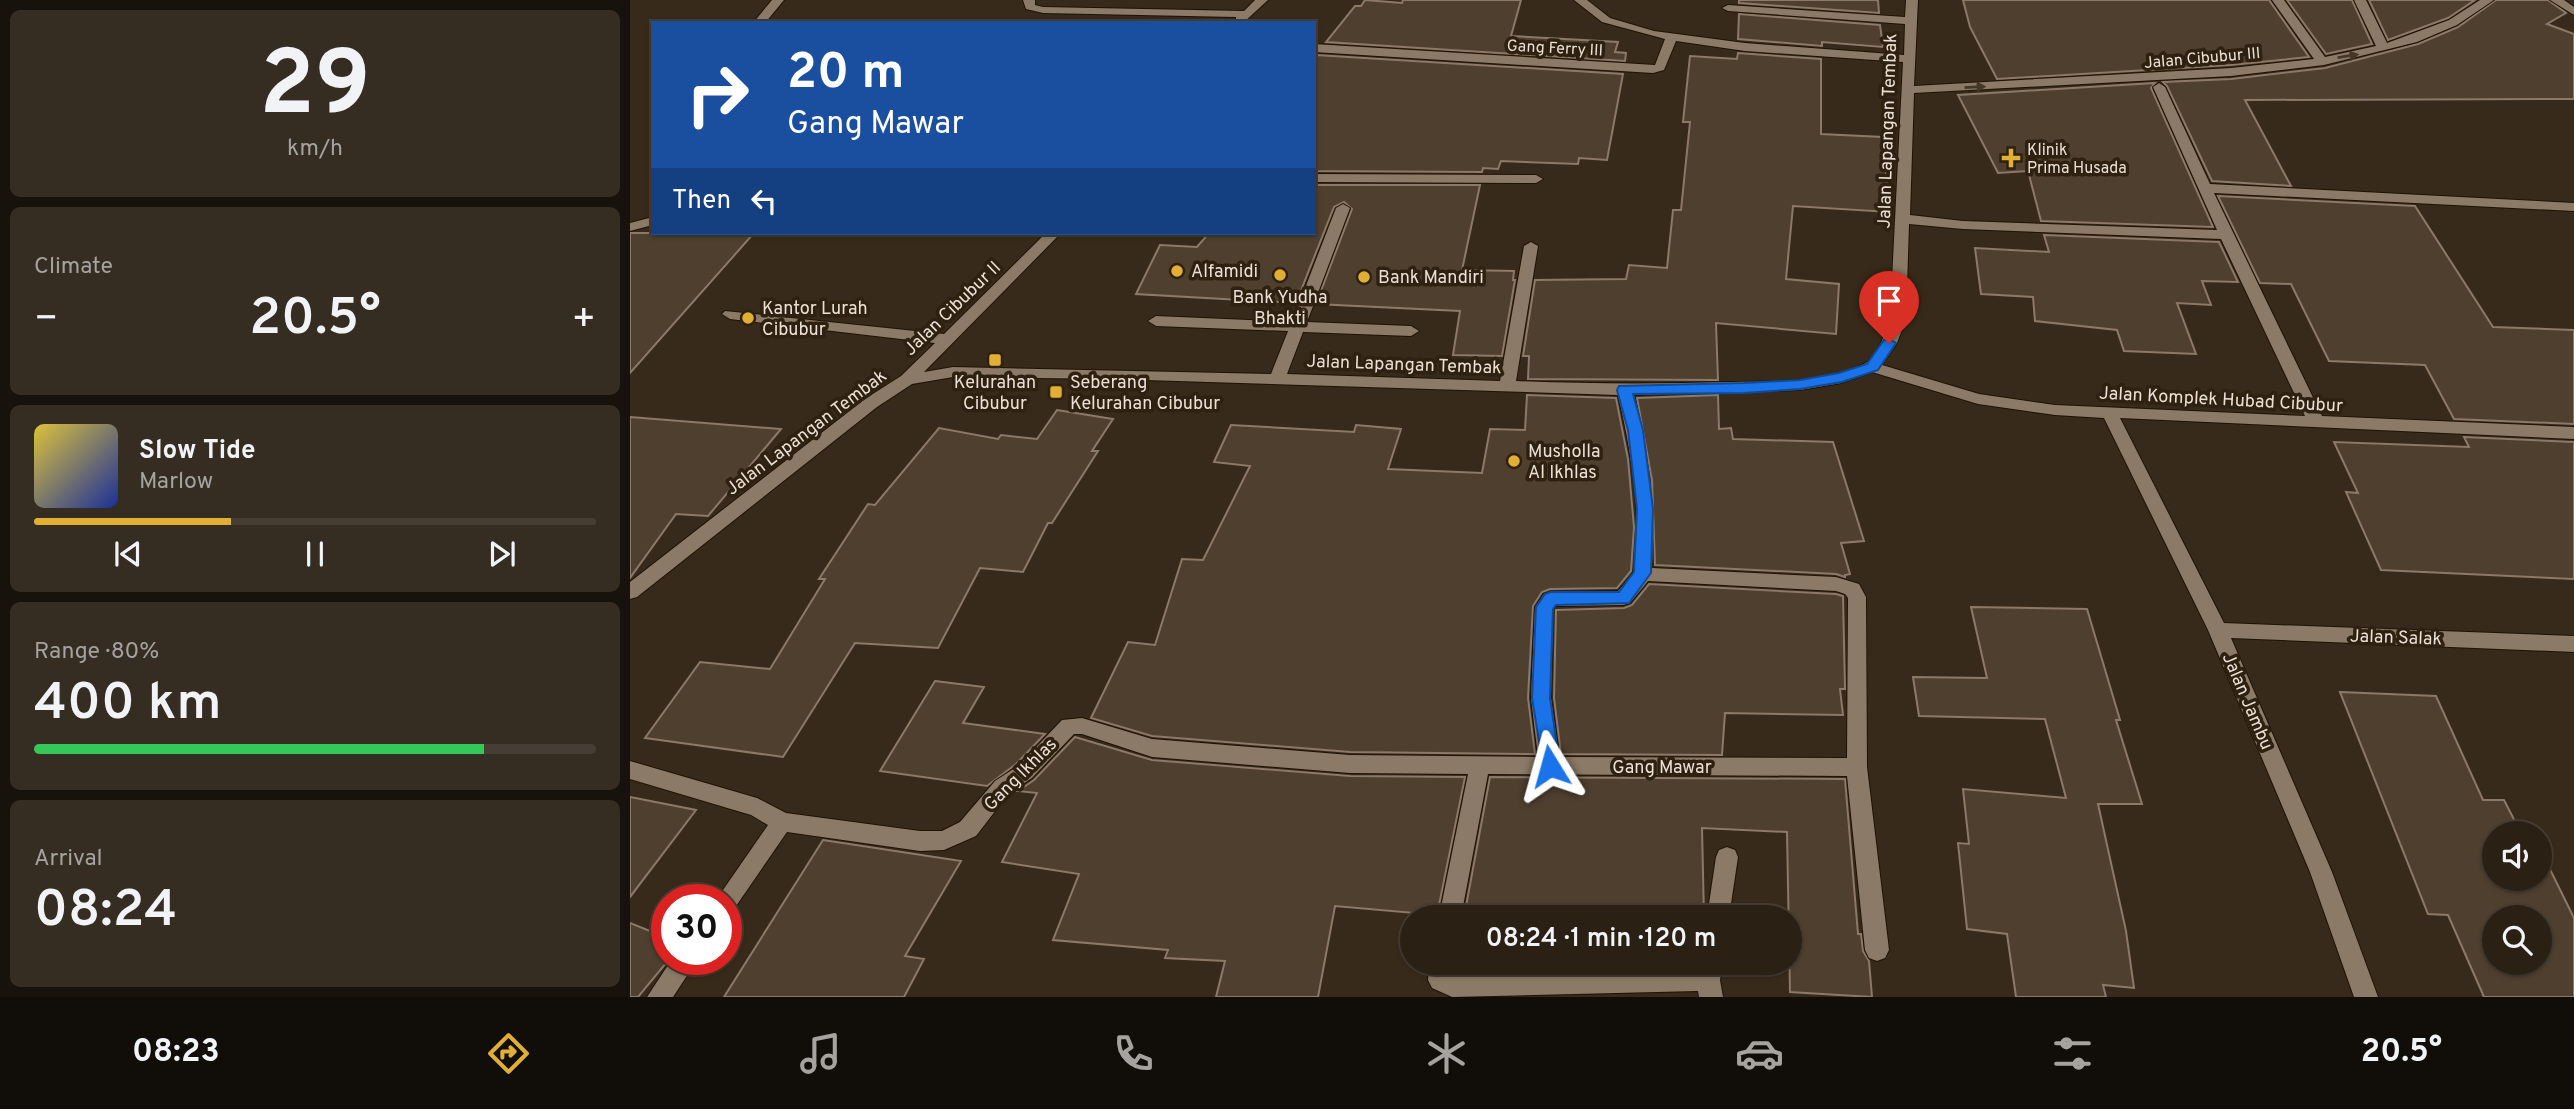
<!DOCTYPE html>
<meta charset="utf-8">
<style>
body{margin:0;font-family:Overpass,sans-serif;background:#362d22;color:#f1f3f6;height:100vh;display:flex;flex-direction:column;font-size:26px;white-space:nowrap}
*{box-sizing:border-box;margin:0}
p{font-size:23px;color:#a5a3a0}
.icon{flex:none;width:38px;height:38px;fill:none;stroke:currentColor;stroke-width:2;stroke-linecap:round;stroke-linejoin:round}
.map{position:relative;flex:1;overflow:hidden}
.side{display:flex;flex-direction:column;gap:10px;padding:10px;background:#17120b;width:630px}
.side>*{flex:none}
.guide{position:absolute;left:21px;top:21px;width:665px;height:214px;border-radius:0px;box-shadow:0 2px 5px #0004,0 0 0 2px #463e34;background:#1a4fa0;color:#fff;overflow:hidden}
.controls{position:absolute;left:1852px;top:821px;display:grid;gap:14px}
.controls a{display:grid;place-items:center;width:70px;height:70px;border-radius:50%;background:#2a2014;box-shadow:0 2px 5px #0004,0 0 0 2px #463e34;font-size:35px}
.speed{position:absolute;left:21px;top:884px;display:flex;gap:14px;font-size:35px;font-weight:700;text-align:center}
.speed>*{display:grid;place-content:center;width:91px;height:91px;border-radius:50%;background:#2a2014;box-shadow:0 2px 5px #0004,0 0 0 2px #463e34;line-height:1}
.speed .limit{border:10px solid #d22;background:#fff;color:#111}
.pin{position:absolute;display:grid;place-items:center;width:60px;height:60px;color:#fff;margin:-72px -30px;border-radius:50% 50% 50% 0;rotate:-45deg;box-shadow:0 0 7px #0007}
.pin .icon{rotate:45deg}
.me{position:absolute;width:77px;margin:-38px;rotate:352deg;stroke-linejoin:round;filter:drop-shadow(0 0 5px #0008)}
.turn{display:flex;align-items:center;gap:24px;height:147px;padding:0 21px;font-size:32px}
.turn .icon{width:91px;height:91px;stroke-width:2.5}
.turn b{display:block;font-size:49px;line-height:60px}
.then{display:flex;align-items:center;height:66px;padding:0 21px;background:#0003;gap:14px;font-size:26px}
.big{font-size:52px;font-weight:600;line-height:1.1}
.side .card{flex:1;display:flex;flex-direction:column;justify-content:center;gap:10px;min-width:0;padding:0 24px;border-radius:10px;background:#362d22}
.side .dial{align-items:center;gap:0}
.dial b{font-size:91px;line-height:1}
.song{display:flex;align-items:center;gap:21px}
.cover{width:84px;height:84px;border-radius:10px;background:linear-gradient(135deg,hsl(50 70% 55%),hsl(230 70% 35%))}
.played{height:7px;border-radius:4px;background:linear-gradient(90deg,#e1af34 35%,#463e34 35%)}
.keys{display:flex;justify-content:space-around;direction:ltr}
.heat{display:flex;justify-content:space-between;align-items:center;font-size:38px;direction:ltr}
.charge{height:10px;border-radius:5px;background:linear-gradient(90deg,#34c759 80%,#463e34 0)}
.trip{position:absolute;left:770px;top:905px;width:402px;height:70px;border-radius:35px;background:#2a2014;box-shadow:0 2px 5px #0004,0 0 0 2px #463e34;font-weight:600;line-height:70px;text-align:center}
.tab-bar{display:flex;height:112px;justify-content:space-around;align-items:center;background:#110d08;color:#a5a3a0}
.tab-bar .icon{width:49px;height:49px}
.tab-bar .on{color:#e1af34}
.tab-bar b{font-size:32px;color:#f1f3f6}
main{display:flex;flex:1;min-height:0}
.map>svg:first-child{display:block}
</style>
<main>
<section class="side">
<div class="card dial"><b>29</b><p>km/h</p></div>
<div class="card"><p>Climate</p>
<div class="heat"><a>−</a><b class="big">20.5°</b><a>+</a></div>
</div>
<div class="card">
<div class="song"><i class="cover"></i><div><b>Slow Tide</b><p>Marlow</p></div></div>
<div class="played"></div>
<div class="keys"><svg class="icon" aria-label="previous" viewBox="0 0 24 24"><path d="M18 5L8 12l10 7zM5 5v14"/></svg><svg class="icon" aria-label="pause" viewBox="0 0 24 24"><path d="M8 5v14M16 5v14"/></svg><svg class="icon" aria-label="next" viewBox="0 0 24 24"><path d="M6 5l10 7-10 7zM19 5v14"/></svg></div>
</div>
<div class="card"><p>Range · 80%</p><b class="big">400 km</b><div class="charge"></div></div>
<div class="card"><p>Arrival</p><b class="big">08:24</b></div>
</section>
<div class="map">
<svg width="1944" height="997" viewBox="0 0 1944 997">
<rect width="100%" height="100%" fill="#382a1a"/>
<g fill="#4f3f2f" stroke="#8c7967" stroke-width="2" fill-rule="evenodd">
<polygon points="735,0 772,3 773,0 891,0 881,36 988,42 985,52 996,53 995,61 696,42 725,6 731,6"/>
<polygon points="1109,0 1248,0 1249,13 1109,3"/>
<polygon points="1333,0 1639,0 1679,57 1601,65 1367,79 1340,27"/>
<polygon points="1657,0 1722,0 1742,44 1696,54"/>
<polygon points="1739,0 1845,0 1818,18 1758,40"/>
<polygon points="1866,0 1918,0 1936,13 1917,24 1944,34 1944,99 1615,100 1661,186 1582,181 1537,86 1533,82 1601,79 1695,68 1788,44 1828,27"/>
<polygon points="1109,14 1250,25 1253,47 1192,42 1192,46 1108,39"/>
<polygon points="1108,53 1191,59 1191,134 1253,137 1259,212 1163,206 1156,279 1209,284 1206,334 1086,323 1088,380 898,379 899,356 893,356 905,280 996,279 999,265 1037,268 1043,210 1051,210 1060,122 1053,122 1060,56 1107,59"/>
<polygon points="686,55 993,74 977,160 949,158 948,164 871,161 868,169 853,168 852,172 684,171 684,58"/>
<polygon points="1525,83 1521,88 1583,227 1411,221 1398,171 1368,173 1328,95"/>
<polygon points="684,185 850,185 832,270 884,271 883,280 885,280 872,356 823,355 830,311 686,304 722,209 714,202 704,207 666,303 506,294 530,245 567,247 579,233 684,233"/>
<polygon points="1588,196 1785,206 1863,327 1944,330 1944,424 1824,419 1795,365 1699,361 1661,284 1630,283"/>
<polygon points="0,233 124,233 0,373"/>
<polygon points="1414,235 1589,242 1608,282 1572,281 1581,305 1547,303 1566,354 1494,351 1487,330 1405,321 1403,297 1351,294 1345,248 1419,252"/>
<polygon points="897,395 986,398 998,459 1004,527 1001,571 987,588 920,589 912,592 903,606 898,698 905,754 720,752 522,736 461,718 498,642 525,645 552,559 573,560 620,466 584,462 601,425 724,432 726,425 771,429 758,469 852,473 860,429 895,430"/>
<polygon points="1088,395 1089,429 1101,428 1103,439 1203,442 1234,541 1211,543 1220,574 1215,575 1215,577 1206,574 1025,565 1022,480 1007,398"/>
<polygon points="427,410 483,419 462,451 468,451 422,523 418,523 393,572 350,568 308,648 225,643 153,757 15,738 70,662 140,669 195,579 189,579 238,504 245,505 309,428 368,439 371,435 407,439"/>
<polygon points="0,417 151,429 78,516 46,514 0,578"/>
<polygon points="1834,437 1944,442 1944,579 1751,570 1716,492 1728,493 1704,442 1839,447"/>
<polygon points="1019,584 1206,594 1213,596 1215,689 1210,689 1213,715 1095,713 1092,755 931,754 924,698 926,610 994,608 1002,605"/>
<polygon points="1341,607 1457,609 1490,720 1486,720 1512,804 1468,804 1496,931 1504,988 1473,985 1476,997 1386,997 1377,934 1337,929 1328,843 1339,844 1333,789 1436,798 1415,719 1289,716 1283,677 1357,678"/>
<polygon points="305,681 354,687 333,723 415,734 386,764 357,786 250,771"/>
<path d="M 1710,692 L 1806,696 L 1853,800 L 1874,800 L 1891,833 L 1864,833 L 1864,878 L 1909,878 L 1910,849 L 1944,918 L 1944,997 L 1854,997 L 1818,915 L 1798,914 ZM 1864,917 L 1909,917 L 1909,962 L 1864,962 Z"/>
<polygon points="445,737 522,760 720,776 835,777 807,915 705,906 688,997 586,997 595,961 535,958 538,950 423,940 449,874 372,862 407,793 388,791 404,780"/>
<polygon points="860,777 1215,779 1228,934 1231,934 1233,951 1239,961 1242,997 1160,992 1157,832 1072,828 1074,917 834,917"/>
<polygon points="0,797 66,810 0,897"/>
<polygon points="193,840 331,861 275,956 294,959 274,997 94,997"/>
<polygon points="0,923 37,938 37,962 8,997 0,997"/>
<polygon points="839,962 1066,962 1066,966 839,972"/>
</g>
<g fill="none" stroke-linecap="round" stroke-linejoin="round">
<defs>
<g id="minor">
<polygon points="142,0 154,0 135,23 123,23"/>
<polygon points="393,0 405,0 405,5 413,7 614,11 625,0 638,0 613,23 606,22 606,17 413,13 396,9"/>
<path d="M 944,0 L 957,0 L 980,18 L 1024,31 L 1115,43 L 1274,55 L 1275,24 L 1098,11 L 1092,8 L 1098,5 L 1275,17 L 1276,0 L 1288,0 L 1284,86 L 1601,68 L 1684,59 L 1642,0 L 1654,0 L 1695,57 L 1746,46 L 1724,0 L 1736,0 L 1757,43 L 1819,20 L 1850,0 L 1864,0 L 1827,25 L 1787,42 L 1694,65 L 1601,76 L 1284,93 L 1280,215 L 1333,221 L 1587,230 L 1523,87 L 1529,83 L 1535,87 L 1580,184 L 1944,203 L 1944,211 L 1584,193 L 1692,416 L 1944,427 L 1944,439 L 1490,418 L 1594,623 L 1944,636 L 1944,652 L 1601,638 L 1702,872 L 1748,997 L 1724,997 L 1680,872 L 1578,630 L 1474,418 L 1425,415 L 1348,404 L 1242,372 L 1211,383 L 1170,390 L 1004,395 C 1019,453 1024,508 1022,568 L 1206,577 L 1229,584 L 1236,597 L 1237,767 L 1259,950 L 1255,958 L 1247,961 L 1239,958 L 1235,950 L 1217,776 L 858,774 L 831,917 L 809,917 L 838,774 L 720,773 L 522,757 L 452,734 L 444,734 L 402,778 L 379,793 L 346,836 L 314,850 L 290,851 L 157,832 L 104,909 L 96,912 L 96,900 L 86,900 L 138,825 L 121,815 L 0,779 L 0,761 L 127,798 L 156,813 L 290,831 L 312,831 L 330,822 L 365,781 L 388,766 L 432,720 L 452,718 L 522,739 L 720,755 L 908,757 L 901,698 L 905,607 L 914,594 L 921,592 L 988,591 C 993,585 1003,577 1004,569 C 1013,518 1000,445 988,395 L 484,379 L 323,377 L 282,384 L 247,407 L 7,597 L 0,599 L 0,582 L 235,399 L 271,376 L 305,343 L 100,319 L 92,314 L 95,311 L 314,334 L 416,233 L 431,233 L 294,372 L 323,367 L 641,374 L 658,331 L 526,326 L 518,321 L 526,316 L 662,322 L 706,208 L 713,204 L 720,208 L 677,322 L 781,326 L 789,331 L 781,336 L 673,332 L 657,374 L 870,381 L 894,246 L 901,242 L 908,246 L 886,381 C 958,384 1029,384 1101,382 C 1144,381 1194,384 1234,364 C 1248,357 1255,333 1260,319 L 1273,62 L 1115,51 L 1046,41 L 1034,70 L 1023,73 L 684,52 L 684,44 L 1025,65 L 1035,39 L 972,22 ZM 1279,224 L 1333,229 L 1591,239 L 1675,416 L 1425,405 L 1349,394 L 1252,365 L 1267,343 L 1276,319 ZM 1018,581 L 1206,591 L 1215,594 L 1218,598 L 1217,758 L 929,757 L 921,698 L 923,609 L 926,606 L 993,605 L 1000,603 Z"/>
<polygon points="1920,0 1934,0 1944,7 1944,15"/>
<polygon points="684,174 906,175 913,179 906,183 684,182"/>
<polygon points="23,217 23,225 0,231 0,223"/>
<polygon points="1097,847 1105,850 1108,857 1099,917 1077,917 1086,857 1089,850"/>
<polygon points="42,959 68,959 43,997 17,997"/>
<polygon points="799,962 823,962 824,975 1068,969 1069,962 1093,962 1090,980 1093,997 1069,997 1068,991 822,997 802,988 798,980"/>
</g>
</defs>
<use href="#minor" stroke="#1f1304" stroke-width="2"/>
<use href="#minor" fill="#8b7a67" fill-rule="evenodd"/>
</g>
<defs><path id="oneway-solid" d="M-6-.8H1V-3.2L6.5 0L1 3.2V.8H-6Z" transform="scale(1.75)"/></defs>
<g fill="#453726">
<use href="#oneway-solid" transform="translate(1718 56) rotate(-9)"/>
<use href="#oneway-solid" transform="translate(1345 87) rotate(-3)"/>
</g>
<polygon fill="#1a73e8" stroke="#114b97" stroke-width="2" points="1259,339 1266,343 1248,370 1212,382 1170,389 1114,393 1003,394 1013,430 1023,509 1021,573 999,603 926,605 923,609 920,698 930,766 927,772 920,774 914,772 902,698 906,607 915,594 921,592 989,592 1004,572 1007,509 998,430 987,390 989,386 1114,383 1170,380 1209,373 1237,364 1254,340"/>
<g fill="#e1af34" stroke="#2e2110" stroke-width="2.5">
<path d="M1377.5 147.5h7v7h7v7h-7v7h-7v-7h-7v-7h7z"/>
<circle cx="547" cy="271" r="7"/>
<circle cx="650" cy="275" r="7"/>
<circle cx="734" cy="277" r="7"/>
<circle cx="118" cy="318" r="7"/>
<rect x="358" y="353" width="14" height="14" rx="3.5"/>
<rect x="419" y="385" width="14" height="14" rx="3.5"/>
<circle cx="884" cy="461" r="7"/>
</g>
<g text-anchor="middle" stroke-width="7" stroke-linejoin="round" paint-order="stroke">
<g font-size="16" fill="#eae0d6" stroke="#2e2110">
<text transform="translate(925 47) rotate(3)" y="6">Gang Ferry III</text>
<text transform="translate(1572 57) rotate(-5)" y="6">Jalan Cibubur III</text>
</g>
<g font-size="16" fill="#eae0d6" stroke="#2e2110" text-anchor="start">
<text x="1397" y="155">Klinik<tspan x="1397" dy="18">Prima Husada</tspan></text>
</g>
<g font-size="18" fill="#eae0d6" stroke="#2e2110">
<text transform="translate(1257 131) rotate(-88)" y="6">Jalan Lapangan Tembak</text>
<text transform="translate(322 308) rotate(-44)" y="6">Jalan Cibubur II</text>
<text transform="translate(774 364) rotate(2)" y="6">Jalan Lapangan Tembak</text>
<text transform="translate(1591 399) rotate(3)" y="6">Jalan Komplek Hubad Cibubur</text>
<text transform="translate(176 432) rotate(-37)" y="6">Jalan Lapangan Tembak</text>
<text transform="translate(1766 637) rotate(2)" y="6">Jalan Salak</text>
<text transform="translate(1618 701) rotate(67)" y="6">Jalan Jambu</text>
<text x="1032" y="773">Gang Mawar</text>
<text transform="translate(390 774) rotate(-45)" y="6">Gang Ikhlas</text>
</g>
<g font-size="18" fill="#eae0d6" stroke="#2e2110" text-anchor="start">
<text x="561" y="277">Alfamidi</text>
<text x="748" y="283">Bank Mandiri</text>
<text x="650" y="303" text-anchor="middle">Bank Yudha<tspan x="650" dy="21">Bhakti</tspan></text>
<text x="132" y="314">Kantor Lurah<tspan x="132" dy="21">Cibubur</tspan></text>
<text x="365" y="388" text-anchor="middle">Kelurahan<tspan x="365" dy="21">Cibubur</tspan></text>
<text x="440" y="388">Seberang<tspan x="440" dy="21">Kelurahan Cibubur</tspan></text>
<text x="898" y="457">Musholla<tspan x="898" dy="21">Al Ikhlas</tspan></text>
</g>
</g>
</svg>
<div class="controls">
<a><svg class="icon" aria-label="sound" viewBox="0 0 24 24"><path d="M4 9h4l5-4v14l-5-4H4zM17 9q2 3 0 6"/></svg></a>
<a><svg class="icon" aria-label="search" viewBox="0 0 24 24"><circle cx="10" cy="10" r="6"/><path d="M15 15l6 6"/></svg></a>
</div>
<div class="speed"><div class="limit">30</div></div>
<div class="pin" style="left:1259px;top:343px;background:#d93025"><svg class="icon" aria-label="arrive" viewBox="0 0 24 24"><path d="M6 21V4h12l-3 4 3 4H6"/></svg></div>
<svg class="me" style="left:920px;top:766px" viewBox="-20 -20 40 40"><path d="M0-17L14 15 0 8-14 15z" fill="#1a73e8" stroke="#fff" stroke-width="4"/></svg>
<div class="trip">08:24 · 1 min · 120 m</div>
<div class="guide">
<div class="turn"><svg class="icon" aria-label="right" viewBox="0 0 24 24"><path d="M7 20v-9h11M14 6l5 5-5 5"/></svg><div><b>20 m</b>Gang Mawar</div></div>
<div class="then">Then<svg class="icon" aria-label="left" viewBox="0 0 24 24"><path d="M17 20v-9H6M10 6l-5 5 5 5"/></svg></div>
</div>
</div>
</main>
<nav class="tab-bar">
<b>08:23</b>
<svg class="icon on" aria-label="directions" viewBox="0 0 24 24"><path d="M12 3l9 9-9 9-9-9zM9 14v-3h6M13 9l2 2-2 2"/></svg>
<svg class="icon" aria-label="music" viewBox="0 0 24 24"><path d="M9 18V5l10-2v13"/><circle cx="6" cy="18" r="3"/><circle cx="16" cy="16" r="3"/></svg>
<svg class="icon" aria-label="phone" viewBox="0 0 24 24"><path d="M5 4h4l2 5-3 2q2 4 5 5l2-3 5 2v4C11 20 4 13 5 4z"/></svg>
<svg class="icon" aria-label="climate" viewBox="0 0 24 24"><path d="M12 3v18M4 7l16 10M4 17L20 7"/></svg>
<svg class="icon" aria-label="car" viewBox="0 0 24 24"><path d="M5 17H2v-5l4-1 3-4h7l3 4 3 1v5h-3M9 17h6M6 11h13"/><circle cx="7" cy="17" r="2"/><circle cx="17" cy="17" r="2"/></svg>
<svg class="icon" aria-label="filters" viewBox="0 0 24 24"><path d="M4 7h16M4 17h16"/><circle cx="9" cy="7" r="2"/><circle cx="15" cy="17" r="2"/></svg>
<b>20.5°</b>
</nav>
